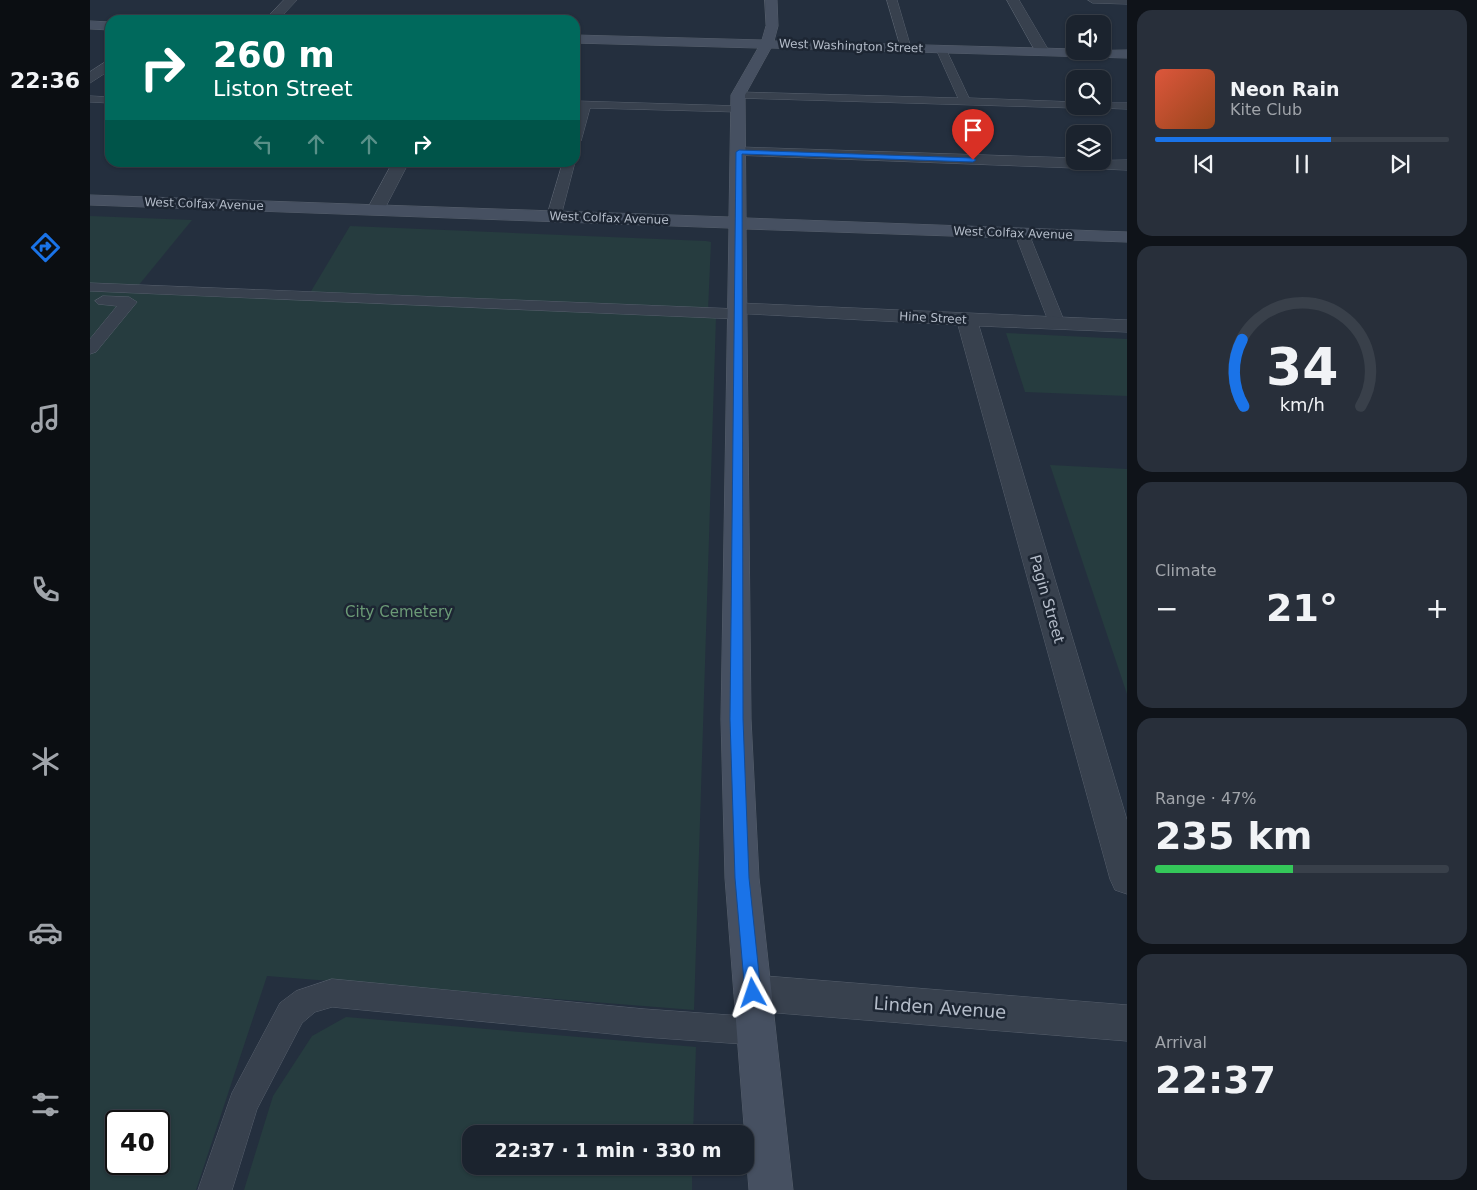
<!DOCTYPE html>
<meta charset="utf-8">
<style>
body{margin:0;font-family:"DejaVu Sans",sans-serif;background:#282f3a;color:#f1f3f6;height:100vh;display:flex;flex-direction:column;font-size:19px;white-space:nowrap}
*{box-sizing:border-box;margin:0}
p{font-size:16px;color:#a0a4aa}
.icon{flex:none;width:28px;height:28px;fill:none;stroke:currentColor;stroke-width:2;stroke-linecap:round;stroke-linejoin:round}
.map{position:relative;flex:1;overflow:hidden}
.details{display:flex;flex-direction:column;gap:10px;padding:10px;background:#0f1319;width:350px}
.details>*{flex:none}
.hud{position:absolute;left:15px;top:15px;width:475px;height:152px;border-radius:15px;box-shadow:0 1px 4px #0004,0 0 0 1px #39404a;background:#00695c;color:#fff;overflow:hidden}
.tools{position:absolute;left:976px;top:15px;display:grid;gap:10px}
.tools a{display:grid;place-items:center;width:45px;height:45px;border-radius:10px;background:#1b232e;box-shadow:0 1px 4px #0004,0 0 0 1px #39404a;font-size:25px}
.speed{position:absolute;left:15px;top:1110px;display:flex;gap:10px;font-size:25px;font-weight:700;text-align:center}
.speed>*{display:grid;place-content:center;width:65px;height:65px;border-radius:50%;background:#1b232e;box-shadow:0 1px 4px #0004,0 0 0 1px #39404a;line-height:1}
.speed .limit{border:2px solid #111;border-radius:8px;background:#fff;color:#111}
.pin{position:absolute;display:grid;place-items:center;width:42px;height:42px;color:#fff;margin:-51px -21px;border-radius:50% 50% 50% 0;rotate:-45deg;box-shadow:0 0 5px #0007}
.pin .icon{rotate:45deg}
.me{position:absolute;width:55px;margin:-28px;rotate:355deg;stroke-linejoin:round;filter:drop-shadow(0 0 4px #0008)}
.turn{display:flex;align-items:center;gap:18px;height:105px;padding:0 25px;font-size:22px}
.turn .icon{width:65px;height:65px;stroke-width:2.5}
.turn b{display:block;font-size:35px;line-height:42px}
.lanes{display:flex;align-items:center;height:48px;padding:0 25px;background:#0003;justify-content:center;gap:25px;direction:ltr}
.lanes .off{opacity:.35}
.big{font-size:38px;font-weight:600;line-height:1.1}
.details .tile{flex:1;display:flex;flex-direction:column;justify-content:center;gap:8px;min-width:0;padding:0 18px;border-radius:15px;background:#282f3a}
.details .dial{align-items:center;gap:0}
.dial svg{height:130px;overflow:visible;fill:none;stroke:#39404a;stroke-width:7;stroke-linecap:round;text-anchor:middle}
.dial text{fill:#f1f3f6;stroke:none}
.song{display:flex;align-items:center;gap:15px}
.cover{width:60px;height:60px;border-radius:8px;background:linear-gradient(135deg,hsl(10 70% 55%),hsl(20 70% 35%))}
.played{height:5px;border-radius:2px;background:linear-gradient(90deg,#1a73e8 60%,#39404a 60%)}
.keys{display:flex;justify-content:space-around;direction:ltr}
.heat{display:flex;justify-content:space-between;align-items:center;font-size:28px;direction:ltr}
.charge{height:8px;border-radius:4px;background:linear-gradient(90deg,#34c759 47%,#39404a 0)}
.trip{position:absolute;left:372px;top:1125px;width:292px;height:50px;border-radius:15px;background:#1b232e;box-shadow:0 1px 4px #0004,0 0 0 1px #39404a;font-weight:600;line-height:50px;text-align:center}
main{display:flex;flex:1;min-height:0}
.tabs{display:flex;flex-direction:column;width:90px;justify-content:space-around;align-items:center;background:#0b0e12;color:#a0a4aa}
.tabs .icon{width:35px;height:35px}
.tabs .current{color:#1a73e8}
.tabs b{font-size:22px;color:#f1f3f6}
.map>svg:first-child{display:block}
</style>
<main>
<nav class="tabs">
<b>22:36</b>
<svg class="icon current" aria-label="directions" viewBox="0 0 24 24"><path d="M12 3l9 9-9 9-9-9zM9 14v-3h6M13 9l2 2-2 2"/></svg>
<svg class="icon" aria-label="music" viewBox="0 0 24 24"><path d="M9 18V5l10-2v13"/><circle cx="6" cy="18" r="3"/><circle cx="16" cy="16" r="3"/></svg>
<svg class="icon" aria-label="phone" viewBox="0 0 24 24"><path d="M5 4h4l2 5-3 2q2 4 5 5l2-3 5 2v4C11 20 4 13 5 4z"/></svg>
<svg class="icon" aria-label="climate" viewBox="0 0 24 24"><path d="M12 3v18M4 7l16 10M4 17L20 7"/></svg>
<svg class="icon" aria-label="car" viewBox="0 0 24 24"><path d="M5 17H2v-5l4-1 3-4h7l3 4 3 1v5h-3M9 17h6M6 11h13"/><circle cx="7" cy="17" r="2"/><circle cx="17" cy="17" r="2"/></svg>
<svg class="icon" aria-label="filters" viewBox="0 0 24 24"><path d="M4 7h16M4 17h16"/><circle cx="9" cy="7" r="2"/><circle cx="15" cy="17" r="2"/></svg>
</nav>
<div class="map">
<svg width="1037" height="1190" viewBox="0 0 1037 1190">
<rect width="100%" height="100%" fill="#242f3e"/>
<g fill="#263c3f" fill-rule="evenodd">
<polygon points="0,216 102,220 48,286 0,284"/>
<polygon points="260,226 616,241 621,242 618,311 220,293"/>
<path d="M 0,290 L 626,317 L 604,1010 L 177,976 L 106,1190 L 0,1190 ZM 26,1121 L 69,1121 L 69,1164 L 26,1164 Z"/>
<polygon points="916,333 1037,339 1037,396 935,392"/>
<polygon points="960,465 1037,469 1037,694"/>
<polygon points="256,1017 606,1047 603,1134 381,1134 381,1166 602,1166 602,1190 154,1190 183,1096 222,1036"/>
</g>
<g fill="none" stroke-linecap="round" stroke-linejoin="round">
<defs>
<g id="lane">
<polygon points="797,0 807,0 821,48 820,50 811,48"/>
<polygon points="998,0 1037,0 1037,4 1003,3"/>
<polygon points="851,46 856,49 879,98 985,102 985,106 990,106 985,108 648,98 642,95 648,92 868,98 846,49"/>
<polygon points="0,96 20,97 20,103 0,102"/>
<polygon points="485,101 649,106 655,109 649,112 500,108 491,141 485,145 485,120 488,107 485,107"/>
<polygon points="1012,103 1037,103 1037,109 1008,108 1007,106 1012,106"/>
<polygon points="473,162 485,162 471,216 464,220 457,216"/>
<polygon points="932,230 939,234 975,323 973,326 961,326 959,323 925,234"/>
<polygon points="0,283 649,309 657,314 649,319 0,291"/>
<polygon points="13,296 39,297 47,302 6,352 0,354 0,339 27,306 8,304 5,301"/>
<polygon points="242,979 554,1009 667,1017 678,1021 682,1031 678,1041 667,1045 554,1037 242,1007 225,1012 212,1023 167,1109 142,1190 108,1190 142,1093 190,1003 206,991"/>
</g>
<g id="street">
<polygon points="194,0 207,0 188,20 175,20"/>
<polygon points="917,0 929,0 959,51 957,54 947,54"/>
<polygon points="20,59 20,70 0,83 0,72"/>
<polygon points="649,147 985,158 985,161 1037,160 1037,170 643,155 641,152"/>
<polygon points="303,162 319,162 292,214 280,214 277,210"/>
<polygon points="649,303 1037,320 1037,332 889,326 1037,820 1037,894 1025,890 1020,879 868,325 642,313 639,309 642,305"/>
<polygon points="663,975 1037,1005 1037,1041 663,1011 650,1005 644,993 650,981"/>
</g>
<g id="secondary">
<polygon points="675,0 687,0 688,26 684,41 985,49 985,51 1037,50 1037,58 681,48 655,95 656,218 1037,232 1037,242 656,229 661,719 669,878 703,1190 659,1190 635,878 631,719 639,228 0,205 0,195 639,217 641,95 668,48 485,43 485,35 672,40 676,26"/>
<polygon points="0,21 20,22 20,30 0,29"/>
</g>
</defs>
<use href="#lane" stroke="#565f6c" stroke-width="1"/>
<use href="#street" stroke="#565f6c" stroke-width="1"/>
<use href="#secondary" stroke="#565f6c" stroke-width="1"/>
<use href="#lane" fill="#38414e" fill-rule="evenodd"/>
<use href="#street" fill="#38414e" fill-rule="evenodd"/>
<use href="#secondary" fill="#465061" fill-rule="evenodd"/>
</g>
<polygon fill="#1a73e8" stroke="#114b97" points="649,150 883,158 886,160 883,162 652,154 653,719 659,878 671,993 669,998 663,1000 657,998 655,993 645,878 640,719 646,152"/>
<g text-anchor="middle" stroke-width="5" stroke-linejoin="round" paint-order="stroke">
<g font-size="12" fill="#b4bcc9" stroke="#1d2633">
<text transform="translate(761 46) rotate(2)" y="4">West Washington Street</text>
<text transform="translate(114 204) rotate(2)" y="4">West Colfax Avenue</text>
<text transform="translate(519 218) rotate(2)" y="4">West Colfax Avenue</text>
<text transform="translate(923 233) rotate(2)" y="4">West Colfax Avenue</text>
<text transform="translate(843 318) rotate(3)" y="4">Hine Street</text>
</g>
<g font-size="15" fill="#b4bcc9" stroke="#1d2633">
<text transform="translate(957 599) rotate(74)" y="5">Pagin Street</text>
</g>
<g font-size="15" fill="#6b9a76" stroke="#1d2633">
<text x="309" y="617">City Cemetery</text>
</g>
<g font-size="18" fill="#b4bcc9" stroke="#1d2633">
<text transform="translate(850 1008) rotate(4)" y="6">Linden Avenue</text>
</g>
</g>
</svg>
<div class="tools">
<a><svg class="icon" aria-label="sound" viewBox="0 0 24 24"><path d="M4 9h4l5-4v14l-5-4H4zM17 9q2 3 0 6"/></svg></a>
<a><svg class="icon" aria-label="search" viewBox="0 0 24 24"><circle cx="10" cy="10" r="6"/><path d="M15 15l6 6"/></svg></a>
<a><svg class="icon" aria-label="layers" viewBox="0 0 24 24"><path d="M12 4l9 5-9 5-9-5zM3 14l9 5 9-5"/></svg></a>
</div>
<div class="speed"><div class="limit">40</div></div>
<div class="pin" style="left:883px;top:160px;background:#d93025"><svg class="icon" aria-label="arrive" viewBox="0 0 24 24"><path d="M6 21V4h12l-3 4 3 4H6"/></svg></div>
<svg class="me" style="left:663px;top:993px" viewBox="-20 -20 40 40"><path d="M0-17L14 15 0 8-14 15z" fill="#1a73e8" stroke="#fff" stroke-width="4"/></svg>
<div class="trip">22:37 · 1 min · 330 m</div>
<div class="hud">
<div class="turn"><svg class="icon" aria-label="right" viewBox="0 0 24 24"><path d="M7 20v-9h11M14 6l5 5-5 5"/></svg><div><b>260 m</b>Liston Street</div></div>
<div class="lanes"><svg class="icon off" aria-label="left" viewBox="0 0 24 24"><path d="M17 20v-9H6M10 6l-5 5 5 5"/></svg><svg class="icon off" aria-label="ahead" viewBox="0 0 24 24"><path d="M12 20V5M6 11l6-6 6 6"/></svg><svg class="icon off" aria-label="ahead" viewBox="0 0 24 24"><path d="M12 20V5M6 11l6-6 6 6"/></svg><svg class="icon" aria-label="right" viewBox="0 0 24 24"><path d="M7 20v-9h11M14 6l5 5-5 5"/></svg></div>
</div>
</div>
<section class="details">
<div class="tile">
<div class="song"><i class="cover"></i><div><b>Neon Rain</b><p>Kite Club</p></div></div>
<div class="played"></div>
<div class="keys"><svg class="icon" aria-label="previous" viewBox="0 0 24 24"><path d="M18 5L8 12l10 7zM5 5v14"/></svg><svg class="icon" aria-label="pause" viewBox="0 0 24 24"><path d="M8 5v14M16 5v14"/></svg><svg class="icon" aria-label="next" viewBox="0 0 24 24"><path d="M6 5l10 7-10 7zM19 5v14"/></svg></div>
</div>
<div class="tile dial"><svg viewBox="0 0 100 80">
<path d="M14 69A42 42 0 1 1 86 69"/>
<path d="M14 69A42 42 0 0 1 13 28" stroke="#1a73e8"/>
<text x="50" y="56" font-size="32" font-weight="700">34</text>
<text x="50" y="72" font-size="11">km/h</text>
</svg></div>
<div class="tile"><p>Climate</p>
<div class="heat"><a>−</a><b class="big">21°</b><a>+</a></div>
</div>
<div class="tile"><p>Range · 47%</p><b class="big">235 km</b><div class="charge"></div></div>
<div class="tile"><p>Arrival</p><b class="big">22:37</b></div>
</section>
</main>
